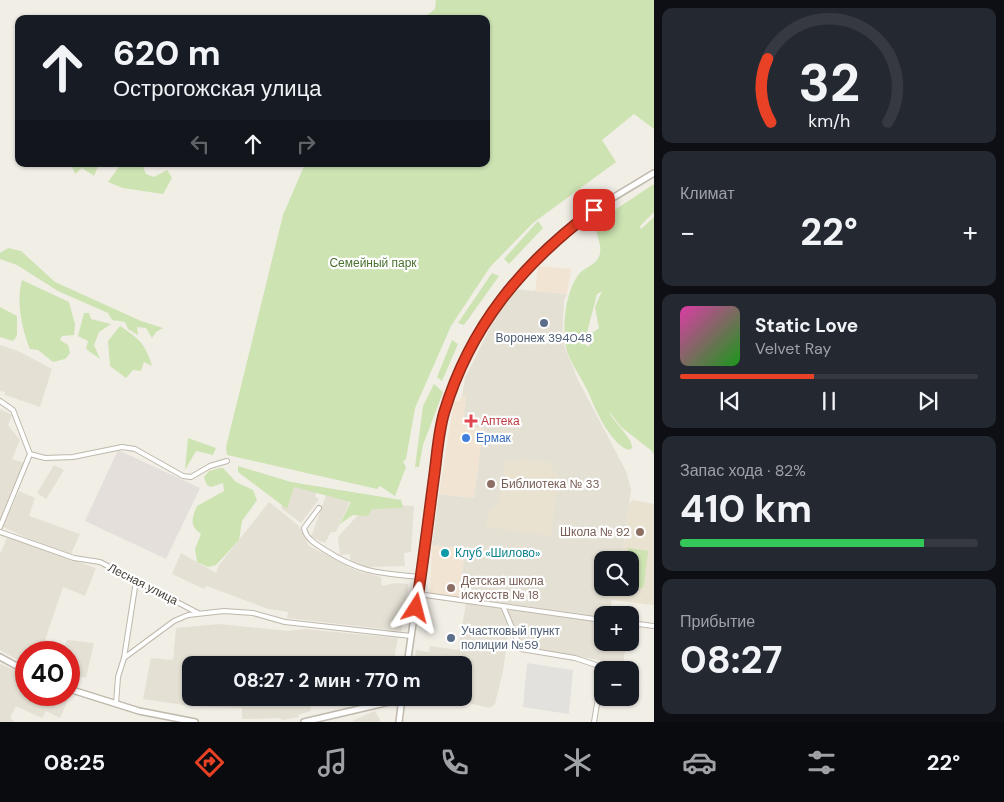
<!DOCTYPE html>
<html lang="ru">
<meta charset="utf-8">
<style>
body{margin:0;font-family:"DM Sans",sans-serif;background:#242831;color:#f1f3f6;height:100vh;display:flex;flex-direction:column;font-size:19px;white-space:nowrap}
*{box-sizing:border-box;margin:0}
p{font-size:16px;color:#9ea1a6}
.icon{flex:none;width:28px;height:28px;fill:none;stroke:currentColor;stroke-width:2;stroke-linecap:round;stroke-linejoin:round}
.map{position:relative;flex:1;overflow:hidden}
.drawer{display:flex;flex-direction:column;gap:8px;padding:8px;background:#0d0f14;width:350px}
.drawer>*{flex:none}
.top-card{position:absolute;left:15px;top:15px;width:475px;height:152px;border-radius:10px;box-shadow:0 1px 4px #0004;background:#171b24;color:#f1f3f6;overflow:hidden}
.controls{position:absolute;left:594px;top:551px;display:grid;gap:10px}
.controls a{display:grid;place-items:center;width:45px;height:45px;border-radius:10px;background:#171b24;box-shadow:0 1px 4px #0004;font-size:25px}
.speed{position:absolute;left:15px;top:641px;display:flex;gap:10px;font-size:25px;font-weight:700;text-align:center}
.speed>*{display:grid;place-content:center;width:65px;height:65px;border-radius:50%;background:#171b24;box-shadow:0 1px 4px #0004;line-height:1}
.speed .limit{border:8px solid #d22;background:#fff;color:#111}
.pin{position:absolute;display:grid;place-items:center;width:42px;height:42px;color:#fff;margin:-21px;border-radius:10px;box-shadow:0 2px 8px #0006}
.me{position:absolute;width:55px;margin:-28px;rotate:9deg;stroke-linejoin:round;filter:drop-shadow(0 0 4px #0008)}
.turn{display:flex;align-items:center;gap:18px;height:105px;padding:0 15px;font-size:22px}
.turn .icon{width:65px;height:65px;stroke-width:2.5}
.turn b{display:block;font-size:35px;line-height:42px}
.lanes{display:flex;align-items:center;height:48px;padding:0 15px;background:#0003;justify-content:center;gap:25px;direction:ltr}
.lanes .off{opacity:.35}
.big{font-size:38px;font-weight:700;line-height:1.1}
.drawer .card{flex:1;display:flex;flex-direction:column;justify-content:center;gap:8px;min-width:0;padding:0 18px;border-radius:10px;background:#242831}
.drawer .dial{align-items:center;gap:0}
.dial svg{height:130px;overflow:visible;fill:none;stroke:#363941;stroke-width:7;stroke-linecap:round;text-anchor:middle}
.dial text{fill:#f1f3f6;stroke:none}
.song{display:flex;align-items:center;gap:15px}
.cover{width:60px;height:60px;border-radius:8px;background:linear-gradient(135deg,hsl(320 70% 55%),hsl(120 70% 35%))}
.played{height:5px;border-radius:2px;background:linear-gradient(90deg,#e84126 45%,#363941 45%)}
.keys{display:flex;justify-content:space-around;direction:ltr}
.heat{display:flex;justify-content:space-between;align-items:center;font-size:28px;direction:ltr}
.charge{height:8px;border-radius:4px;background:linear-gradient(90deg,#34c759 82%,#363941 0)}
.trip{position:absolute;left:182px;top:656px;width:290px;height:50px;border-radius:10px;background:#171b24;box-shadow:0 1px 4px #0004;font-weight:700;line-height:50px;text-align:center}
.dock{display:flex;height:80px;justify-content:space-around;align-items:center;background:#090b0e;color:#9ea1a6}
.dock .icon{width:35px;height:35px}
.dock .on{color:#e84126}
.dock b{font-size:22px;color:#f1f3f6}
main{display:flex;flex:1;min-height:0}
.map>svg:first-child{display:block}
</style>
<main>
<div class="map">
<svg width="654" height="722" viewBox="0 0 654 722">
<rect width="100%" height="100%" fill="#f1eee6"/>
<g fill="#e5e0d4">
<polygon points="515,289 567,294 564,301 562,340 578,380 626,471 631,489 622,560 602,560 602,588 613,588 610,615 602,615 602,617 459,597 465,549 432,545 439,494 474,498 483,428 462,426 466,396 462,396 465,378 496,316"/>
<polygon points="0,345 18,351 52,369 40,407 5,395 5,392 0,391"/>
<polygon points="0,409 12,415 8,425 20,440 12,459 24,463 0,522"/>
<polygon points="54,465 64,470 46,499 37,493"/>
<polygon points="291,485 317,491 315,497 319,499 301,523 281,508"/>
<polygon points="19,491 35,498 29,516 80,534 71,554 34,541 3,527"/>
<polygon points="327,493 351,500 336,532 331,532 325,543 311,537"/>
<polygon points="269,502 299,526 309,546 357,571 381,577 382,586 395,583 408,584 407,613 404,613 401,631 287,618 288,612 268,609 207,586 204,589 172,574 181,553 216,573 219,565"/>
<polygon points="369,503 414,506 411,552 404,553 405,566 364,567 350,563 350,554 340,555 338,537"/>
<polygon points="7,538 96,568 85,596 63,587 45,640 65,645 67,640 94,643 86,678 69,675 69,652 26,652 26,665 0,650 0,554"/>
<polygon points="466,603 500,608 509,628 503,671 495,704 490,708 456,700 455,698 444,698 464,698 464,665 414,665 416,650 429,652 430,646 458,650"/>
<polygon points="510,610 602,622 602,642 626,643 623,664 521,647 507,612"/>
<polygon points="219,624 289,631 304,629 398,638 394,660 384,659 383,665 191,665 191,698 341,698 310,703 311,711 298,715 299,717 282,720 281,718 242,719 242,708 191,706 143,699 151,658 173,660 176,628"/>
<polygon points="0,664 26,675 26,695 70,695 60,718 46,711 42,718 16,706 10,718 15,722 0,722"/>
<polygon points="375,711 381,722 352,722 354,720"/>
</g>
<g fill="#f2e4d2">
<polygon points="538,266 571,269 567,294 535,291"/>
<polygon points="462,396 466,396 463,425 483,428 474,498 439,494 454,401 459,401"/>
<polygon points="432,545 465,549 459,597 430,593"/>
</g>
<polygon fill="#e4dfdb" points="118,450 200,488 166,559 85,521"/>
<g fill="#e9e2d1">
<polygon points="519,459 550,463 558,477 551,536 486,527 489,511 499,503 505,461 513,463"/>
<polygon points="633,500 654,504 654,605 611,600 613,588 630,588 630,560 622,560 629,504"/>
</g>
<g fill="#cde3b2" fill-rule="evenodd">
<polygon points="436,0 654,0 654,129 634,114 602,140 616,162 533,223 490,267 451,326 415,408 406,459 403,462 406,467 395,496 380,486 377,489 227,455 226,447 283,215 305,164 486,164 486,19 422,19 435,9"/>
<polygon points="71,164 99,164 94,176 82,168 75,174"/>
<polygon points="121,164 142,164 146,174 154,177 167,170 172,178 163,194 123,188 108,182"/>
<path d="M 654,184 L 654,212 L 640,226 L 641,229 L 654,217 L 654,455 L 652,451 L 621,427 L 609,411 C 613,422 633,438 632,448 L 629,450 C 612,445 596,412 590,396 C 583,378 567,361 565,341 C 563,320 566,291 579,274 C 586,266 598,265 600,253 C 602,243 595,233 595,223 ZM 602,291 L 595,307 L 599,328 L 591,334 L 589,347 L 584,344 L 597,294 Z"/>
<polygon points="538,221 543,228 509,264 504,259"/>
<polygon points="8,248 21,251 55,282 141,321 163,328 156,332 152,338 146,328 137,327 138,335 128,329 125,322 112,320 108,313 58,291 17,265 0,259 0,253"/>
<polygon points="492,273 499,276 464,325 458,323"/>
<path d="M 22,280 L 69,302 L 75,324 L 74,335 L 62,336 L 60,340 L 68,345 L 70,353 L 65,359 L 53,362 L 38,350 L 30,349 C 22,329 16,302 22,280 Z"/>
<polygon points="0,307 17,316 17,336 13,341 0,337"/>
<polygon points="84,313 89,313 91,319 111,324 99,332 94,345 100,359 86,349 88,341 78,336"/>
<path d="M 120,326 C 138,338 146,344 152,366 L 144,362 L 141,371 L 133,370 L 126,378 L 110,366 L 108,341 Z"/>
<polygon points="452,340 458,344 442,381 437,377"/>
<polygon points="434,384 443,392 423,445 419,467 415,467 423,406"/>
<polygon points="188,438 216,448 213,455 196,451 185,470"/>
<polygon points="238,466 291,482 401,500 403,508 372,509 368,516 353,515 340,524 351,502 294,487 287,509 238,472"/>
<path d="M 220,468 L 223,468 L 236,482 L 253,490 L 257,500 L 242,521 L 239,540 L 216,565 L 208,567 L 197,562 L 195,549 L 201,534 C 189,526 192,518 197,506 L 224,491 L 223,483 L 211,487 L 207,485 L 204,477 L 209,471 Z"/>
<polygon points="628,548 648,551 644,586 642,588 630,586 630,560 627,560"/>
</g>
<polygon fill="#e3e1de" points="527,663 573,670 569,714 523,707"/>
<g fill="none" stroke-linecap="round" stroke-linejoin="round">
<defs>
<g id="minor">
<polyline points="0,401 13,410 30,454 45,458 73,457 122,447 135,449 183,476 191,477 210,466 227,461"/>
<path d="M 319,508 L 304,528 C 306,539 316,544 325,550 C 361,573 378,573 421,577"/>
<polyline points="0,527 30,454"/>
<polyline points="0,532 74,558 100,562 198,613"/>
<polyline points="418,594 602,620"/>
<polyline points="503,606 521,649 575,658 599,666 602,674 594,722"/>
<polyline points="630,623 654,626"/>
<polyline points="124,658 174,621 188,615 224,611 253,613 285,622 411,636"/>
<polyline points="402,699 452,702"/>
<polyline points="116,704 118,677 124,658 136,581"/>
</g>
<g id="tertiary">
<polyline points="0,657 26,671"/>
<path d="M 407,665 L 441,430 C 458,354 502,283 562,233 C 590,210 623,192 654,173"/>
<polyline points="69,689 139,711 195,722"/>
<polyline points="304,722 402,699"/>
<polyline points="399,722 402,698"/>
</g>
</defs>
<use href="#minor" stroke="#bfb8ac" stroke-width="6"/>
<use href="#tertiary" stroke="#bfb8ac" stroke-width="8"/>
<use href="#minor" stroke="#fff" stroke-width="4"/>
<use href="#tertiary" stroke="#fff" stroke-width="5"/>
</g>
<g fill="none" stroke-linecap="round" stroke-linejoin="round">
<defs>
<path id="route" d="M 416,608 C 423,565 428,521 434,477 C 437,456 438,434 444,413 C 470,326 522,264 594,210"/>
</defs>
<use href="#route" stroke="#972a19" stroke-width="12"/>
<use href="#route" stroke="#e84126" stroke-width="9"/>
</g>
<g fill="#5c6f8a" stroke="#fff" stroke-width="2">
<circle cx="544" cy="323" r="5"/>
<circle cx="451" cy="638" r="5"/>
</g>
<path fill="#e0444e" stroke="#fff" stroke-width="2" d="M468.5 413.5h5v5h5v5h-5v5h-5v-5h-5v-5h5z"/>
<circle fill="#3f7fe0" stroke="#fff" stroke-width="2" cx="466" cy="438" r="5"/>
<g fill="#8d6e63" stroke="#fff" stroke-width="2">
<circle cx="491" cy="484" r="5"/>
<circle cx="640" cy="532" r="5"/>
<circle cx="451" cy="588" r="5"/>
</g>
<circle fill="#0f9aa8" stroke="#fff" stroke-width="2" cx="445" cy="553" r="5"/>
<g text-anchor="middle" stroke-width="4.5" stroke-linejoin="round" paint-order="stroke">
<g font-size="12" fill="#48702e" stroke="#fff">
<text x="373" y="267">Семейный парк</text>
</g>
<g font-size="12" fill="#4e5e75" stroke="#fff">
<text x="544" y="342">Воронеж 394048</text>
<text x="461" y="635" text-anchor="start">Участковый пункт<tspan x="461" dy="14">полиции №59</tspan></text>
</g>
<g font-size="12" fill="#be3a42" stroke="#fff" text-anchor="start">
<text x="481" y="425">Аптека</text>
</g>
<g font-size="12" fill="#366cbe" stroke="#fff" text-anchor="start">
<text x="476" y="442">Ермак</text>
</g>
<g font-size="12" fill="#785e54" stroke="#fff" text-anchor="start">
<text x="501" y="488">Библиотека № 33</text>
<text x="630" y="536" text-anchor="end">Школа № 92</text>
<text x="461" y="585">Детская школа<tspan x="461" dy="14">искусств № 18</tspan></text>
</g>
<g font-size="12" fill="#0d838f" stroke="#fff" text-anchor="start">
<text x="455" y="557">Клуб «Шилово»</text>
</g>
<g font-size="12" fill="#433e36" stroke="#fff">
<text transform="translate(143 584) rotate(27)" y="4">Лесная улица</text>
</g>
</g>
</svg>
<div class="controls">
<a><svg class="icon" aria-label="search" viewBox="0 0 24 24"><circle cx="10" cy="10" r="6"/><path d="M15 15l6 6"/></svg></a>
<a>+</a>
<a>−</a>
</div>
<div class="speed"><div class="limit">40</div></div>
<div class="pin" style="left:594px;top:210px;background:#d93025"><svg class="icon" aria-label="arrive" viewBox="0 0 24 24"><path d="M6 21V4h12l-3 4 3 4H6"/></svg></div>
<svg class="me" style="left:416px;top:608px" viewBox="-20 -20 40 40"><path d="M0-17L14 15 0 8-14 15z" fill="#e84126" stroke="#fff" stroke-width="4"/></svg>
<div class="trip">08:27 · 2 мин · 770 m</div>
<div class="top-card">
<div class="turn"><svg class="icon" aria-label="ahead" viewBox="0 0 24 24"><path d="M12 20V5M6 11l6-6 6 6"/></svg><div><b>620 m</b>Острогожская улица</div></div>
<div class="lanes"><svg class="icon off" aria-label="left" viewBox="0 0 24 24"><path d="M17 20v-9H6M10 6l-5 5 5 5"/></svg><svg class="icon" aria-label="ahead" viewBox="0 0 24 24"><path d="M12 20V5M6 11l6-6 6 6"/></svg><svg class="icon off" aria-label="right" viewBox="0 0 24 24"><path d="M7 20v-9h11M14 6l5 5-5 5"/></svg></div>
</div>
</div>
<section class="drawer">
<div class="card dial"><svg viewBox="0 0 100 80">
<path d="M14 69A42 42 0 1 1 86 69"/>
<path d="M14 69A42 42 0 0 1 12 30" stroke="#e84126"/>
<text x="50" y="56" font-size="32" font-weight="700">32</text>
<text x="50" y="72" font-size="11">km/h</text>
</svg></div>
<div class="card"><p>Климат</p>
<div class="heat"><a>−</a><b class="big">22°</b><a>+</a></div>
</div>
<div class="card">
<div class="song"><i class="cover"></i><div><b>Static Love</b><p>Velvet Ray</p></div></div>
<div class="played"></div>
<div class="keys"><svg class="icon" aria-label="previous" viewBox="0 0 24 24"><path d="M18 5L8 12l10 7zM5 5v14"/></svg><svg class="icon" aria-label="pause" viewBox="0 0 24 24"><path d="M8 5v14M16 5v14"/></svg><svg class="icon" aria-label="next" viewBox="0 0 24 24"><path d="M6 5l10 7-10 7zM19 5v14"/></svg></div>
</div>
<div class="card"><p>Запас хода · 82%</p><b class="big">410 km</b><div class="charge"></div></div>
<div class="card"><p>Прибытие</p><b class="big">08:27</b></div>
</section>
</main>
<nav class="dock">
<b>08:25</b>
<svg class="icon on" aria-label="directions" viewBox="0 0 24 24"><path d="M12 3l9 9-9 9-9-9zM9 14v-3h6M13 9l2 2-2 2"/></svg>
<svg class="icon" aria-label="music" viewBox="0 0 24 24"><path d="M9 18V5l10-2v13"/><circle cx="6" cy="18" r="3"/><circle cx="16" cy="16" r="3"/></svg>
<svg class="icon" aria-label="phone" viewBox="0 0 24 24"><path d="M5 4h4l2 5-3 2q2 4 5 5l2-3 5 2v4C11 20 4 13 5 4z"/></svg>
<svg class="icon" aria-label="climate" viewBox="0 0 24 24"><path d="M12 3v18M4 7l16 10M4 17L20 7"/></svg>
<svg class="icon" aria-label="car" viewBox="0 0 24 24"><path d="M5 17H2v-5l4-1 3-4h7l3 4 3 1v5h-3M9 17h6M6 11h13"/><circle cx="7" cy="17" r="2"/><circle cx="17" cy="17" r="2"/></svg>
<svg class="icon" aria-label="filters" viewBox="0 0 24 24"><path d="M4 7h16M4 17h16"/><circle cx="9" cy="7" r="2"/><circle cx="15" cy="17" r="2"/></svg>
<b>22°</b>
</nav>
